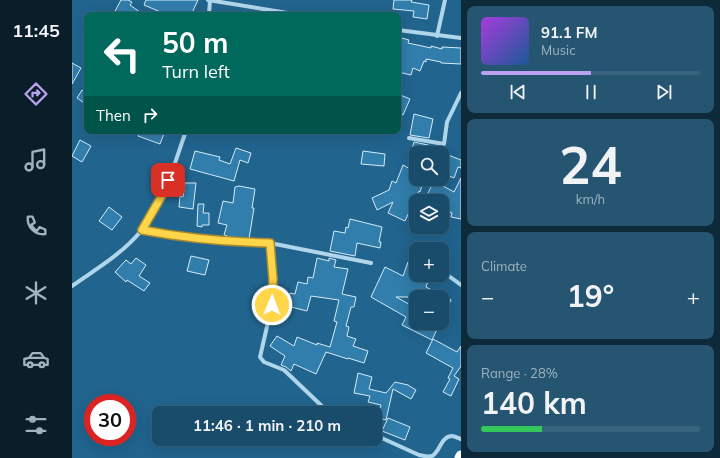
<!DOCTYPE html>
<meta charset="utf-8">
<style>
body{margin:0;font-family:Mulish,sans-serif;background:#265572;color:#f1f3f6;height:100vh;display:flex;flex-direction:column;font-size:15px;white-space:nowrap}
*{box-sizing:border-box;margin:0}
p{font-size:13px;color:#9fb3c1}
.icon{flex:none;width:22px;height:22px;fill:none;stroke:currentColor;stroke-width:2;stroke-linecap:round;stroke-linejoin:round}
.map{position:relative;flex:1;overflow:hidden}
.drawer{display:flex;flex-direction:column;gap:6px;padding:6px;background:#0e293a;width:259px}
.drawer>*{flex:none}
.hud{position:absolute;left:12px;top:12px;width:317px;height:122px;border-radius:8px;box-shadow:0 4px 16px #0002,0 0 0 1px #37637e;background:#00695c;color:#fff;overflow:hidden}
.buttons{position:absolute;left:337px;top:146px;display:grid;gap:8px}
.buttons a{display:grid;place-items:center;width:40px;height:40px;border-radius:8px;background:#194b6a;box-shadow:0 4px 16px #0002,0 0 0 1px #37637e;font-size:20px}
.speed{position:absolute;left:12px;top:394px;display:flex;gap:8px;font-size:20px;font-weight:700;text-align:center}
.speed>*{display:grid;place-content:center;width:52px;height:52px;border-radius:50%;background:#194b6a;box-shadow:0 4px 16px #0002,0 0 0 1px #37637e;line-height:1}
.speed .limit{border:6px solid #d22;background:#fff;color:#111}
.pin{position:absolute;display:grid;place-items:center;width:34px;height:34px;color:#fff;margin:-17px;border-radius:8px;box-shadow:0 2px 6px #0006}
.me{position:absolute;width:44px;margin:-22px;rotate:1deg;stroke-linejoin:round;filter:drop-shadow(0 0 3px #0008)}
.turn{display:flex;align-items:center;gap:14px;height:84px;padding:0 12px;font-size:18px}
.turn .icon{width:52px;height:52px;stroke-width:2.5}
.turn b{display:block;font-size:28px;line-height:34px}
.then{display:flex;align-items:center;height:38px;padding:0 12px;background:#0003;gap:8px;font-size:15px}
.big{font-size:30px;font-weight:700;line-height:1.1}
.drawer .tile{flex:1;display:flex;flex-direction:column;justify-content:center;gap:6px;min-width:0;padding:0 14px;border-radius:8px;background:#265572}
.drawer .dial{align-items:center;gap:0}
.dial b{font-size:52px;line-height:1}
.song{display:flex;align-items:center;gap:12px}
.cover{width:48px;height:48px;border-radius:6px;background:linear-gradient(135deg,hsl(280 70% 55%),hsl(210 70% 35%))}
.played{height:4px;border-radius:2px;background:linear-gradient(90deg,#bca0f2 50%,#37637e 50%)}
.keys{display:flex;justify-content:space-around;direction:ltr}
.heat{display:flex;justify-content:space-between;align-items:center;font-size:22px;direction:ltr}
.charge{height:6px;border-radius:3px;background:linear-gradient(90deg,#34c759 28%,#37637e 0)}
.trip{position:absolute;left:80px;top:406px;width:230px;height:40px;border-radius:8px;background:#194b6a;box-shadow:0 4px 16px #0002,0 0 0 1px #37637e;font-weight:700;line-height:40px;text-align:center}
main{display:flex;flex:1;min-height:0}
.dock{display:flex;flex-direction:column;width:72px;justify-content:space-around;align-items:center;background:#0a1e2a;color:#9fb3c1}
.dock .icon{width:28px;height:28px}
.dock .current{color:#bca0f2}
.dock b{font-size:18px;color:#f1f3f6}
.map>svg:first-child{display:block}
</style>
<main>
<nav class="dock">
<b>11:45</b>
<svg class="icon current" aria-label="directions" viewBox="0 0 24 24"><path d="M12 3l9 9-9 9-9-9zM9 14v-3h6M13 9l2 2-2 2"/></svg>
<svg class="icon" aria-label="music" viewBox="0 0 24 24"><path d="M9 18V5l10-2v13"/><circle cx="6" cy="18" r="3"/><circle cx="16" cy="16" r="3"/></svg>
<svg class="icon" aria-label="phone" viewBox="0 0 24 24"><path d="M5 4h4l2 5-3 2q2 4 5 5l2-3 5 2v4C11 20 4 13 5 4z"/></svg>
<svg class="icon" aria-label="climate" viewBox="0 0 24 24"><path d="M12 3v18M4 7l16 10M4 17L20 7"/></svg>
<svg class="icon" aria-label="car" viewBox="0 0 24 24"><path d="M5 17H2v-5l4-1 3-4h7l3 4 3 1v5h-3M9 17h6M6 11h13"/><circle cx="7" cy="17" r="2"/><circle cx="17" cy="17" r="2"/></svg>
<svg class="icon" aria-label="filters" viewBox="0 0 24 24"><path d="M4 7h16M4 17h16"/><circle cx="9" cy="7" r="2"/><circle cx="15" cy="17" r="2"/></svg>
</nav>
<div class="map">
<svg width="389" height="458" viewBox="0 0 389 458">
<rect width="100%" height="100%" fill="#21648e"/>
<g fill="#317dab" stroke="#d5ecf9">
<polygon points="49,0 56,0 60,2 58,5 72,15 41,15"/>
<polygon points="74,0 126,0 119,15 90,15 91,13 72,5"/>
<polygon points="322,0 340,0 339,2 357,5 355,19 341,17 342,11 321,9"/>
<polygon points="326,37 337,40 336,43 359,48 359,46 370,49 370,47 389,48 389,64 369,63 369,62 354,59 354,62 352,61 348,71 341,68 339,75 326,72"/>
<polygon points="0,63 9,68 0,84"/>
<polygon points="10,90 15,94 15,105 5,98"/>
<polygon points="326,94 338,99 331,115 326,113"/>
<polygon points="342,114 361,119 357,138 338,135"/>
<polygon points="68,131 93,131 88,144 66,136"/>
<polygon points="8,140 19,146 10,162 0,156"/>
<polygon points="342,142 356,145 375,152 375,153 371,153 389,160 389,168 386,167 382,178 370,173 370,153 344,153 344,163 337,160"/>
<polygon points="164,148 179,153 176,163 168,160 162,181 118,169 123,151 148,157 147,160 158,164"/>
<polygon points="291,151 313,154 312,166 289,164"/>
<polygon points="331,165 344,172 344,179 352,179 348,192 347,191 333,221 316,213 321,202 305,210 300,198 317,190 320,181 324,183"/>
<polygon points="389,178 389,219 379,217 380,213 370,209 370,201 366,201 355,195 362,181 382,192"/>
<polygon points="113,183 124,183 121,209 107,207 108,196 111,197"/>
<polygon points="167,186 183,189 180,208 182,208 177,239 164,239 152,235 155,225 146,223 151,201 161,203 163,187"/>
<polygon points="126,204 132,204 131,213 137,213 137,225 130,225 130,227 125,226"/>
<polygon points="37,207 50,217 40,230 27,221"/>
<polygon points="278,219 310,227 307,242 309,242 308,248 285,243 283,256 258,251 262,231 273,233 274,227 276,228"/>
<polygon points="119,256 137,260 133,275 115,271"/>
<polygon points="64,258 74,265 67,276 78,283 72,291 55,280 54,282 43,272 54,260 59,264"/>
<polygon points="245,258 257,261 257,258 264,260 262,267 276,269 270,294 284,297 282,307 279,307 274,326 277,327 275,336 284,339 281,346 296,351 292,363 276,358 276,359 254,352 244,374 222,364 219,371 214,367 209,365 213,356 198,346 205,336 222,346 225,337 245,345 245,343 258,347 265,322 262,321 267,300 239,296 235,311 215,306 218,293 223,294 226,282 235,284 236,277 241,278"/>
<polygon points="336,262 344,265 344,275 358,275 354,287 379,300 370,317 370,297 324,297 344,308 344,323 368,323 360,340 330,325 334,317 299,297 313,267 331,276"/>
<polygon points="361,339 385,352 389,346 389,366 382,376 387,379 379,396 371,392 378,379 376,378 381,368 354,353"/>
<polygon points="286,373 300,377 297,389 314,393 323,382 336,385 344,390 339,399 321,389 314,420 306,418 309,405 296,402 298,396 282,393"/>
<polygon points="316,418 338,427 333,440 310,431"/>
</g>
<g fill="none" stroke-linecap="round" stroke-linejoin="round">
<g stroke="#b0d6ec" stroke-width="4">
<polyline points="136,0 228,15"/>
<polyline points="137,15 138,0"/>
<polyline points="326,30 389,38"/>
<polyline points="365,36 373,0"/>
<polyline points="337,138 372,144 375,122 389,93"/>
<polyline points="70,230 97,235 163,242 198,243 299,263"/>
<polyline points="198,243 201,279 200,305 188,357 192,362 212,370 254,410 259,413"/>
<polyline points="370,271 389,285"/>
<path d="M 0,286 C 24,269 50,254 69,231 C 92,204 102,164 114,131"/>
<path d="M 303,435 L 347,455 C 351,456 356,457 360,456 C 368,452 369,436 380,436 C 382,436 386,438 389,439"/>
</g>
<polyline stroke="#fafdff" stroke-width="11" points="388,458 389,456"/>
</g>
<g fill="none" stroke-linecap="round" stroke-linejoin="round">
<defs>
<path id="route" d="M 96,180 L 92,192 L 70,230 C 112,238 155,242 198,243 L 201,279 L 200,305"/>
</defs>
<use href="#route" stroke="#a68a30" stroke-width="10"/>
<use href="#route" stroke="#ffd54a" stroke-width="7"/>
</g>
</svg>
<div class="buttons">
<a><svg class="icon" aria-label="search" viewBox="0 0 24 24"><circle cx="10" cy="10" r="6"/><path d="M15 15l6 6"/></svg></a>
<a><svg class="icon" aria-label="layers" viewBox="0 0 24 24"><path d="M12 4l9 5-9 5-9-5zM3 14l9 5 9-5"/></svg></a>
<a>+</a>
<a>−</a>
</div>
<div class="speed"><div class="limit">30</div></div>
<div class="pin" style="left:96px;top:180px;background:#d93025"><svg class="icon" aria-label="arrive" viewBox="0 0 24 24"><path d="M6 21V4h12l-3 4 3 4H6"/></svg></div>
<svg class="me" style="left:200px;top:305px" viewBox="-20 -20 40 40"><circle r="17" fill="#ffd54a" stroke="#fff" stroke-width="3"/><path d="M0-11L8 9 0 5-8 9z" fill="#fff"/></svg>
<div class="trip">11:46 · 1 min · 210 m</div>
<div class="hud">
<div class="turn"><svg class="icon" aria-label="left" viewBox="0 0 24 24"><path d="M17 20v-9H6M10 6l-5 5 5 5"/></svg><div><b>50 m</b>Turn left</div></div>
<div class="then">Then<svg class="icon" aria-label="right" viewBox="0 0 24 24"><path d="M7 20v-9h11M14 6l5 5-5 5"/></svg></div>
</div>
</div>
<section class="drawer">
<div class="tile">
<div class="song"><i class="cover"></i><div><b>91.1 FM</b><p>Music</p></div></div>
<div class="played"></div>
<div class="keys"><svg class="icon" aria-label="previous" viewBox="0 0 24 24"><path d="M18 5L8 12l10 7zM5 5v14"/></svg><svg class="icon" aria-label="pause" viewBox="0 0 24 24"><path d="M8 5v14M16 5v14"/></svg><svg class="icon" aria-label="next" viewBox="0 0 24 24"><path d="M6 5l10 7-10 7zM19 5v14"/></svg></div>
</div>
<div class="tile dial"><b>24</b><p>km/h</p></div>
<div class="tile"><p>Climate</p>
<div class="heat"><a>−</a><b class="big">19°</b><a>+</a></div>
</div>
<div class="tile"><p>Range · 28%</p><b class="big">140 km</b><div class="charge"></div></div>
</section>
</main>
